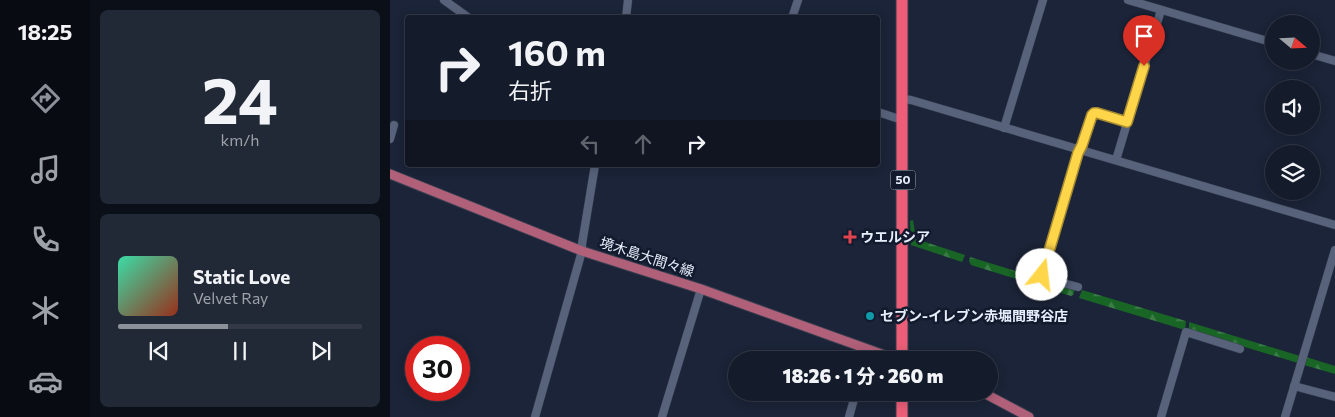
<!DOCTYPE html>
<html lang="ja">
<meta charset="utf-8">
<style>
body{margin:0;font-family:Commissioner,"Noto Sans JP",sans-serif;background:#212836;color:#f1f3f6;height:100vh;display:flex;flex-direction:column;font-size:19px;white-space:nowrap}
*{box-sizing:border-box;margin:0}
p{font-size:16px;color:#9da1a8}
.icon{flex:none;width:28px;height:28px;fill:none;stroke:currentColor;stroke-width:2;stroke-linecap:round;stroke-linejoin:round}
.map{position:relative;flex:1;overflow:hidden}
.sheet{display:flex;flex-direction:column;gap:10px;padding:10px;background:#0b0f17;width:300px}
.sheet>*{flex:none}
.banner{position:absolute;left:15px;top:15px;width:475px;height:152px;border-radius:5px;box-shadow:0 2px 12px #0003,0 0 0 1px #333947;background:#141b2a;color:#f1f3f6;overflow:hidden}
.needle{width:32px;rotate:109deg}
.buttons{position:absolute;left:875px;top:15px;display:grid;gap:10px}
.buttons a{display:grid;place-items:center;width:55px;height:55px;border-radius:50%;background:#141b2a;box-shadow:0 2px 12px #0003,0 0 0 1px #333947;font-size:25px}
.speed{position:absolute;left:15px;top:336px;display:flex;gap:10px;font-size:25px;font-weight:700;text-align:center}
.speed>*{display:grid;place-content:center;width:65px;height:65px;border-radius:50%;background:#141b2a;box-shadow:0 2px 12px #0003,0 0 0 1px #333947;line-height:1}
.speed .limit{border:8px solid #d22;background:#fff;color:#111}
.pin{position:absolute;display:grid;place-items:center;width:42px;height:42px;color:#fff;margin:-51px -21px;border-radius:50% 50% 50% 0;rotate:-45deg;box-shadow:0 0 5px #0007}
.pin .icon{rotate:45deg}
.me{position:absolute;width:55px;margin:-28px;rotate:16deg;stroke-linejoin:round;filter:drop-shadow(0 0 4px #0008)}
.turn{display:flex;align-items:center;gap:18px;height:105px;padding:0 20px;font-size:22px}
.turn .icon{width:65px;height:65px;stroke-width:2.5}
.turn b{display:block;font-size:35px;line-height:42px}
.lanes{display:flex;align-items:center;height:48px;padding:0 20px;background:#0003;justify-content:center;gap:25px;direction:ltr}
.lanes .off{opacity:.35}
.sheet .card{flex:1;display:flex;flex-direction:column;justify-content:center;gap:8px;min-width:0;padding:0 18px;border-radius:8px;background:#212836}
.sheet .dial{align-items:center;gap:0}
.dial b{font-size:65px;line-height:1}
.song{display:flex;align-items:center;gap:15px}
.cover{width:60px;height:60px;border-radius:8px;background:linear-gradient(135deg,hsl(160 70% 55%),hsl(10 70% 35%))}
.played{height:5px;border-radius:2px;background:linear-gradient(90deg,#8c9099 45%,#333947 45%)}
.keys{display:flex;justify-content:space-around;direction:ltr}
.trip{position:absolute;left:338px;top:351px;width:270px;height:50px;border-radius:25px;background:#141b2a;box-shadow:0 2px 12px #0003,0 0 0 1px #333947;font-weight:800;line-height:50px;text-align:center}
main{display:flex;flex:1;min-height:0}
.dock{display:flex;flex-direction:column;width:90px;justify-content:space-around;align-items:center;background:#080b11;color:#9da1a8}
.dock .icon{width:35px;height:35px}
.dock .selected{color:#8c9099}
.dock b{font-size:22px;color:#f1f3f6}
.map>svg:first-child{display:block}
</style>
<main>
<nav class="dock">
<b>18:25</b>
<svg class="icon selected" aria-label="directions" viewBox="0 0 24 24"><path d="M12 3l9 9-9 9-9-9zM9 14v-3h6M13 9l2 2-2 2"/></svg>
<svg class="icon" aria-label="music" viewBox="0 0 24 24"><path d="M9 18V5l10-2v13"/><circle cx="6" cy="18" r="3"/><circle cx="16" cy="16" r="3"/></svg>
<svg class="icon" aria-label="phone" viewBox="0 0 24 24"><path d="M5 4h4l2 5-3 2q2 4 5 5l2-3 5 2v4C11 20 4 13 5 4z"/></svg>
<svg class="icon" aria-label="climate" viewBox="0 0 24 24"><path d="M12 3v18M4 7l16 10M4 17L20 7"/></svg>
<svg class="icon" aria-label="car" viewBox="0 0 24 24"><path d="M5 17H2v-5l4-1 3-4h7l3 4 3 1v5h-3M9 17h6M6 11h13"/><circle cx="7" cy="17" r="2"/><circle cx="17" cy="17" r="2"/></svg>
</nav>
<section class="sheet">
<div class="card dial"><b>24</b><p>km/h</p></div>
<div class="card">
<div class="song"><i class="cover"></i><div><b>Static Love</b><p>Velvet Ray</p></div></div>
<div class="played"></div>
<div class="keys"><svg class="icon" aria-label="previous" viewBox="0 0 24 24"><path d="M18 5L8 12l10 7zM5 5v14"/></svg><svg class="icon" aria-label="pause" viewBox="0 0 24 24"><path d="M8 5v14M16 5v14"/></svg><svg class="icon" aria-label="next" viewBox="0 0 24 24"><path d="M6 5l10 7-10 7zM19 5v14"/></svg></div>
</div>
</section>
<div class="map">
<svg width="945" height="417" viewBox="0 0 945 417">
<defs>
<pattern id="forest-firs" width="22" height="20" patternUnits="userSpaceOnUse" patternTransform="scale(1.25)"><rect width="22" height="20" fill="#196526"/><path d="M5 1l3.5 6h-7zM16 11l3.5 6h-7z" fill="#3a7b46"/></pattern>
</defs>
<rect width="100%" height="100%" fill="#1b2438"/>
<g fill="url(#forest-firs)">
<polygon points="523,220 526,239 575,255 572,262 521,245 520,221"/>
<polygon points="580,257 685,289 683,295 681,296 581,265 579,261"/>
<polygon points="692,290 796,321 795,330 689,298"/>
<polygon points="799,322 910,356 908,363 799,330"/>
<polygon points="916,357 945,366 945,374 914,365"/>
</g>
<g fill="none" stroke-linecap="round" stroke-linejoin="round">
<defs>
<g id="minor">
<polyline points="54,0 79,18"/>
<polyline points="738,0 884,43"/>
<polyline points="236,18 238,0"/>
<polyline points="402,18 408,0"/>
<polyline points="921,54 945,61"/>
<polyline points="512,99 521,100 945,225"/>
<polyline points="488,112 506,118 512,118"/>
<polyline points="614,128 653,0"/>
<polyline points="0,139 4,125"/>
<polyline points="726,160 771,10"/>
<polyline points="688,287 654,278 652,275 688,153 692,145 702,115 704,113 737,122"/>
<polyline points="476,360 479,349"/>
<polyline points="904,386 945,397"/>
<polyline points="145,417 192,251 192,244 205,165"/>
<polyline points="272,417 311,289"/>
<polyline points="459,417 466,392"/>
<polyline points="771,417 796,332 850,349"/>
<polyline points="895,417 945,250"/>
</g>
<g id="major">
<polyline points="0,174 192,251 311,289 508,360"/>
<polyline points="592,392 639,417"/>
</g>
<g id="highway">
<polyline points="512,0 512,360"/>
<polyline points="512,417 512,392"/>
</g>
</defs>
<use href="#minor" stroke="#373e4f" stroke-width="9"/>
<use href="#major" stroke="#373e4f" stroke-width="11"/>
<use href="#highway" stroke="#373e4f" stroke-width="13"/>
<use href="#minor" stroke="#58637b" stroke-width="8"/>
<use href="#major" stroke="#b16079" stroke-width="9"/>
<use href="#highway" stroke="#ec5e78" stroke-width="11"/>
</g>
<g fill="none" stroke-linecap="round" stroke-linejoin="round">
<defs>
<polyline id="route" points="652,275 688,153 692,145 702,115 704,113 707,113 737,122 754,66"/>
</defs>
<use href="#route" stroke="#a68a30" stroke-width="12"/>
<use href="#route" stroke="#ffd54a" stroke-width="9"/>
</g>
<path fill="#e0444e" stroke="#121a2e" stroke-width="2" d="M457.5 229.5h5v5h5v5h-5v5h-5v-5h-5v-5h5z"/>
<circle fill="#0f9aa8" stroke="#121a2e" stroke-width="2" cx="480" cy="316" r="5"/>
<g text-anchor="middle" stroke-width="5" stroke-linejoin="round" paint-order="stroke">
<rect fill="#121a2e" stroke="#a6aebe" stroke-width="1" x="500.5" y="170.5" width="25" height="19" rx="4"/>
<g font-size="12" font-weight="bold" fill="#e6edfb">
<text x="513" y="184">50</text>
</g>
<g font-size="14" font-weight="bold" fill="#e6edfb" stroke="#121a2e" text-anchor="start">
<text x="470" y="242">ウエルシア</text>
<text x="490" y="321">セブン-イレブン赤堀間野谷店</text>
</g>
<g font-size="14" fill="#e6edfb" stroke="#121a2e">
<text transform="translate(257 257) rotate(18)" y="5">境木島大間々線</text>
</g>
</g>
</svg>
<div class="buttons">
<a><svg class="needle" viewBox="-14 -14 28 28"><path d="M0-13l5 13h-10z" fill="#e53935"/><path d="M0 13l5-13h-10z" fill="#9da1a8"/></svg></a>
<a><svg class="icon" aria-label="sound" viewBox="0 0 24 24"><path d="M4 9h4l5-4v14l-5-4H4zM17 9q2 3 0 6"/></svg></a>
<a><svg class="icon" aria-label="layers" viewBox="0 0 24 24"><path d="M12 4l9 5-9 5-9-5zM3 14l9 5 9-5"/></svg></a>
</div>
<div class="speed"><div class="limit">30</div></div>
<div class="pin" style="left:754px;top:66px;background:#d93025"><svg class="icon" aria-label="arrive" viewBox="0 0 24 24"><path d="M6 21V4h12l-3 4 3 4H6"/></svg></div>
<svg class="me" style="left:652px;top:275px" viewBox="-20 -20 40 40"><circle r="19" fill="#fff"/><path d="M0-13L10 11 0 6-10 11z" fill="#ffd54a"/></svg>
<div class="trip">18:26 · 1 分 · 260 m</div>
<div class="banner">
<div class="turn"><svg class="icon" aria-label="right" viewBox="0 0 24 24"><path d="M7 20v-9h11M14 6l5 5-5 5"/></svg><div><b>160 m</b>右折</div></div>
<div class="lanes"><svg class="icon off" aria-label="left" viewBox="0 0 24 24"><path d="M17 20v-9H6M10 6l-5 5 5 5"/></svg><svg class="icon off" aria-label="ahead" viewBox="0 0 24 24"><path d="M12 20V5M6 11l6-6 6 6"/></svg><svg class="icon" aria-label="right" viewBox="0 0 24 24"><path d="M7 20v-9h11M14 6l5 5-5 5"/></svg></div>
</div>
</div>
</main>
